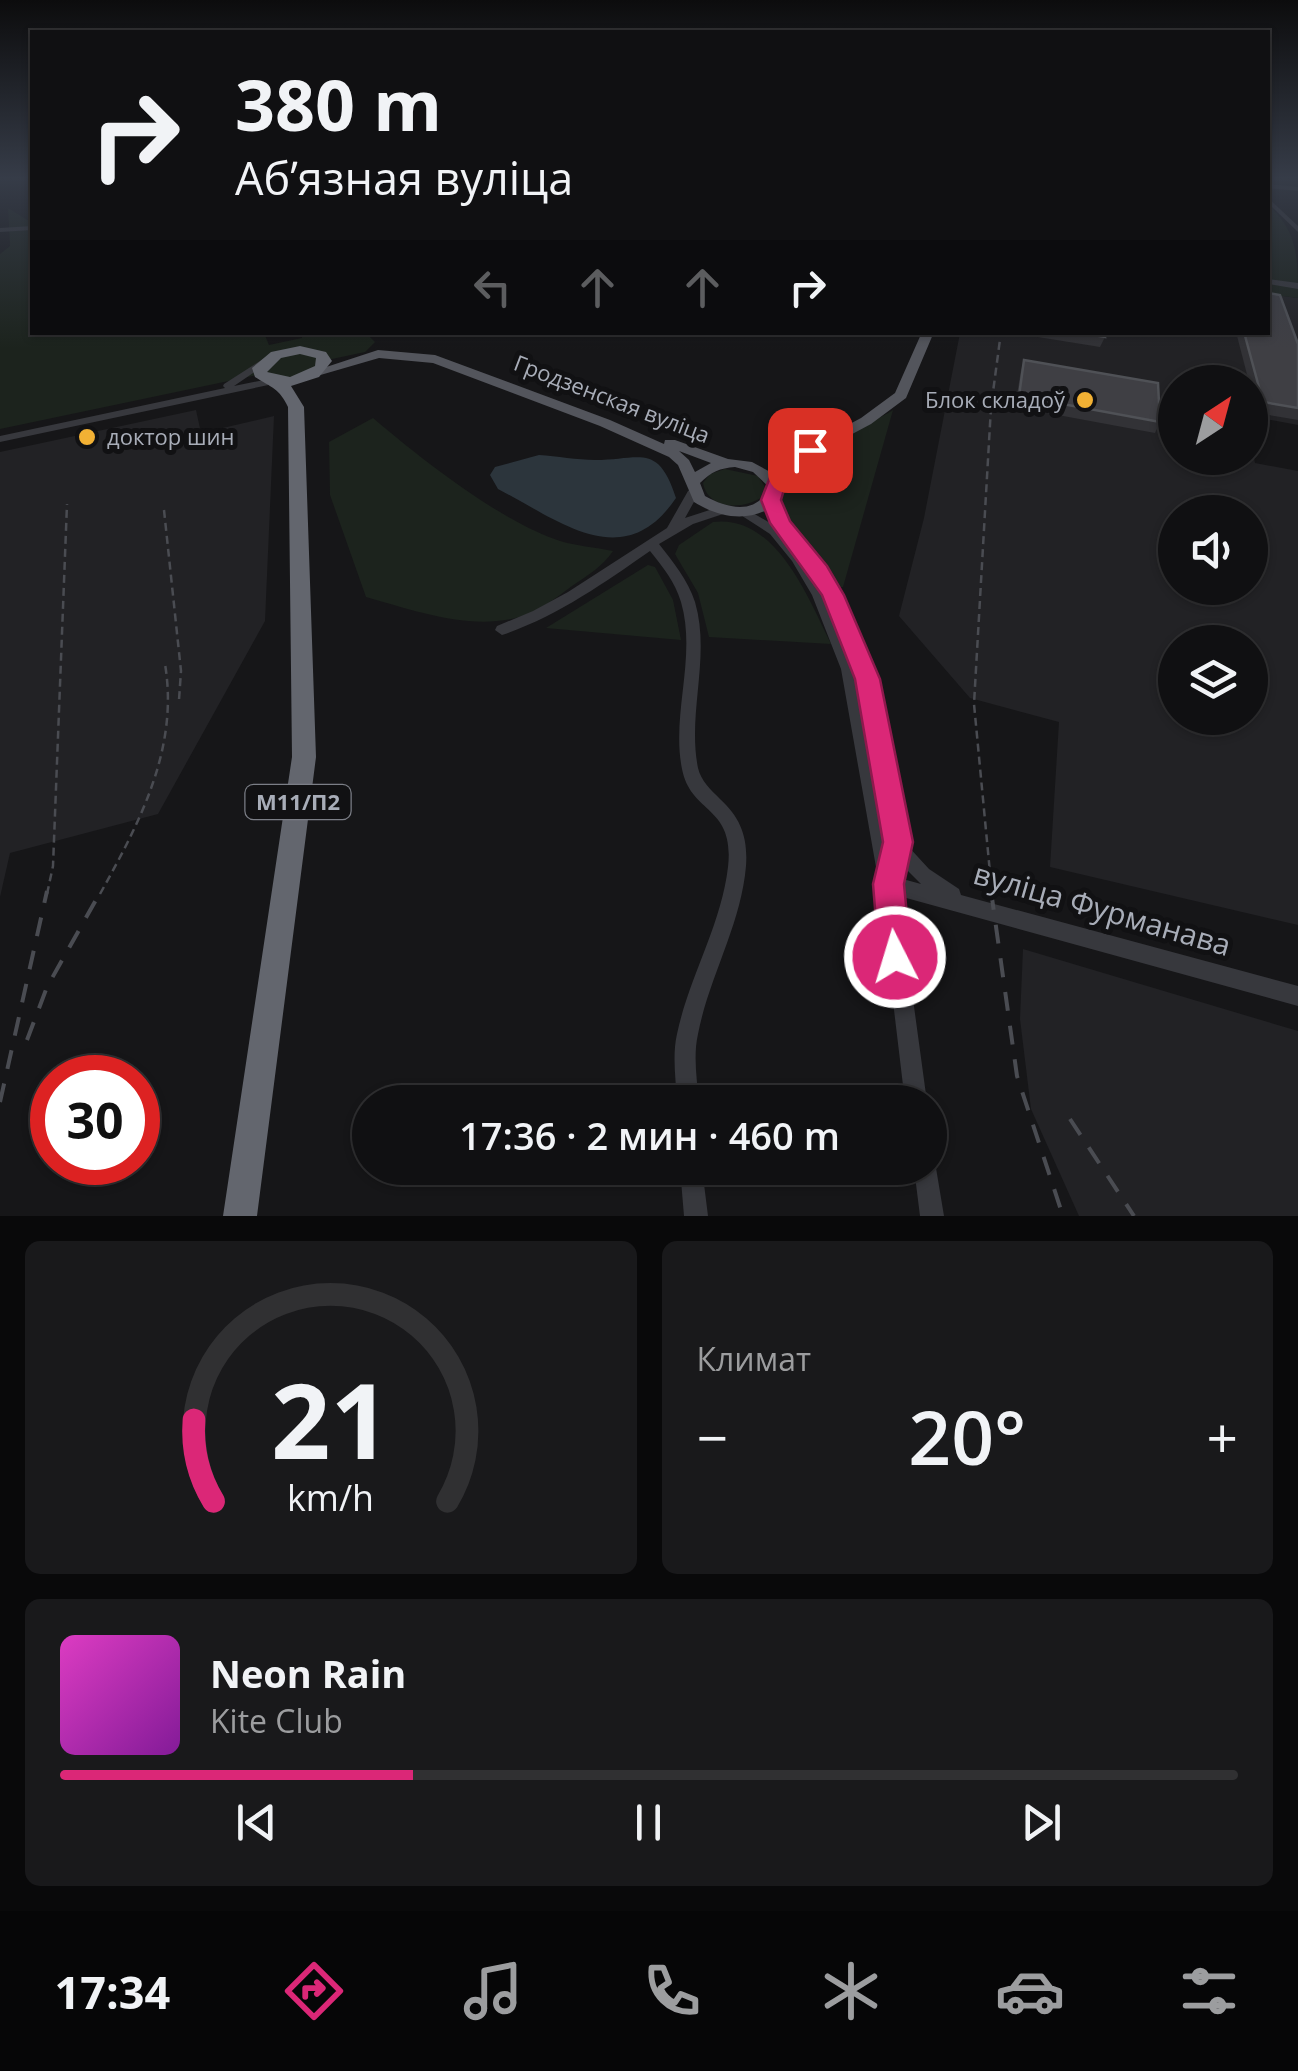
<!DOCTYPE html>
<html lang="ru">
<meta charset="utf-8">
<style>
body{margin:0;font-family:"Open Sans",sans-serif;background:#19191b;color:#f1f3f6;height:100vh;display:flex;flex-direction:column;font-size:38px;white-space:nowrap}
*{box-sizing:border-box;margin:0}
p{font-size:32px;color:#9c9d9f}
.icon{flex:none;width:55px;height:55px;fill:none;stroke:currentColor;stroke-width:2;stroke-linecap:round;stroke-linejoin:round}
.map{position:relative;height:1216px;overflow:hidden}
.details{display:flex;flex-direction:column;gap:25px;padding:25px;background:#09090a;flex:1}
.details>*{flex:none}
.banner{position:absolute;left:30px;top:30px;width:1240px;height:305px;border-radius:0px;box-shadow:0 2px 8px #0004,0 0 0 2px #303032;background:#101012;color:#f1f3f6;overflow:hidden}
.needle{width:65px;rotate:36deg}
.fabs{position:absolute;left:1158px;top:365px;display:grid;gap:20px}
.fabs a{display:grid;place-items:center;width:110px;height:110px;border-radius:50%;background:#101012;box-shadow:0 2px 8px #0004,0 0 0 2px #303032;font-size:50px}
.speed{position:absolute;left:30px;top:1055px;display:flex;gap:20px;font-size:50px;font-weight:700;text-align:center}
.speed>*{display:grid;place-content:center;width:130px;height:130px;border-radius:50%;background:#101012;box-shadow:0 2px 8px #0004,0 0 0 2px #303032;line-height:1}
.speed .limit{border:15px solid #d22;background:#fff;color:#111}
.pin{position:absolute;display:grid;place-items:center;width:85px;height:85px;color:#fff;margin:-42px;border-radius:20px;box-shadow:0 5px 15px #0006}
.me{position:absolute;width:110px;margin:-55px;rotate:355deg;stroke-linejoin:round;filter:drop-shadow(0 0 8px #0008)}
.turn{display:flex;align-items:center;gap:35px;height:210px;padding:0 40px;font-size:45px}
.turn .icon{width:130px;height:130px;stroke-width:2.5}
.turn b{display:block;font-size:70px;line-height:85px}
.lanes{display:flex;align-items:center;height:95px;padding:0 40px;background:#0003;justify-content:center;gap:50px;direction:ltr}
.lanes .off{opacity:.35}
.big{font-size:75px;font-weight:600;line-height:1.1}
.details .card{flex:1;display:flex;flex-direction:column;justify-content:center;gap:15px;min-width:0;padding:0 35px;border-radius:15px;background:#19191b}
.details .dial{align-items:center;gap:0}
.dial svg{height:260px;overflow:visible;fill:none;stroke:#303032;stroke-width:7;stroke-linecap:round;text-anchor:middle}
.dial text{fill:#f1f3f6;stroke:none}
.song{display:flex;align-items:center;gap:30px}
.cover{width:120px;height:120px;border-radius:15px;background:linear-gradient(135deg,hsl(310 70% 55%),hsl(290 70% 35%))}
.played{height:10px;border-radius:5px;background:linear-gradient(90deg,#db2777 30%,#303032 30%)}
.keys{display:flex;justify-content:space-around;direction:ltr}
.heat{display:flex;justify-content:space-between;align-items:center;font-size:55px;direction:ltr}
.details .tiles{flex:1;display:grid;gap:25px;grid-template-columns:1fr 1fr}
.card:last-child{grid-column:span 2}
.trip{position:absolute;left:352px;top:1085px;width:595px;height:100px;border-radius:50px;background:#101012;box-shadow:0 2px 8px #0004,0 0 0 2px #303032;font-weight:600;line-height:100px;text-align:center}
.tabs{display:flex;height:160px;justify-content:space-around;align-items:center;background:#060607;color:#9c9d9f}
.tabs .icon{width:70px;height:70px}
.tabs .active{color:#db2777}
.tabs b{font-size:45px;color:#f1f3f6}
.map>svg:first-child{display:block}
</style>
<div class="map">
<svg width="1298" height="1216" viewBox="0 0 1298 1216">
<rect width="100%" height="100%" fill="#161618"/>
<g fill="#222225" fill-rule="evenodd">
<path d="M 1268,294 L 1298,298 L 1298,425 L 1250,416 L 1250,382 L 1175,382 L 1175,458 L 1250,458 L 1250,439 L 1255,463 L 1298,471 L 1298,925 L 1050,867 L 1059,722 L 970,698 L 899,616 L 924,518 L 960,333 L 1268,332 ZM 1175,512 L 1250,512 L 1250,588 L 1175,588 ZM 1175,642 L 1250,642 L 1250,718 L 1175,718 Z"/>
<polygon points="196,410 201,433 274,416 265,621 158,814 10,853 0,897 0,452"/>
<polygon points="1023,949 1298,1031 1298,1216 1079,1216 1031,1109 1020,1019"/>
</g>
<g fill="#1c231d">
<path d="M 1268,205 C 1298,231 1298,258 1298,298 L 1268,294 Z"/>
<polygon points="8,208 32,223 32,332 264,333 269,345 302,338 301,333 365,332 375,342 365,352 318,362 311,372 286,378 267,373 0,429 0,254 10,246"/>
<path d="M 893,410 L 843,587 L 836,588 L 783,520 C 777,507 775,487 783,474 C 793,456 871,425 893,410 Z"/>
<path d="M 373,418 C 420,458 501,522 560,541 C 576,546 595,547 613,551 C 602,567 588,575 572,586 C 556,598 538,612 519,617 C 470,631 413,610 366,597 L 330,495 L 329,442 Z"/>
<path d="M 725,469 L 758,476 L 765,487 L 762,497 C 743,510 708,510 703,483 L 710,474 Z"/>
<path d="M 713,522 C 775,514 807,595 831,644 L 709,637 L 698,593 L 675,554 L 679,545 Z"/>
<polygon points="648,565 655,567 673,600 681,640 546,628"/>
</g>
<path fill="#2c353c" d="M 539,455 C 557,456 577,460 595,460 C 640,460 658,442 676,498 C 624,575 560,521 498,489 L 490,475 L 495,467 Z"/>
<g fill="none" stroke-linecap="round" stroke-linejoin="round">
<g fill="#37383d" fill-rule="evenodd">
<polygon points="1268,184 1298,187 1298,191 1268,188"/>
<polygon points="1268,198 1298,226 1298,232 1268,203"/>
<polygon points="32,226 32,230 0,232 0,228"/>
<polygon points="1268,279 1298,283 1298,289 1268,284"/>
<polygon points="263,359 266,360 266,364 234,386 274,378 279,381 278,383 0,442 0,436 225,388 223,386 224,384"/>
<path d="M 694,487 L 700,491 L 685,518 L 722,506 L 728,510 L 726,513 L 693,524 L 659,544 C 673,562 688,580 695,602 C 711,657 687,713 698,768 C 701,781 711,790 720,799 C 741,818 748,838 746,866 C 741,925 709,977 698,1034 C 693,1056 697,1080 699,1102 L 677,1102 C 676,1080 672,1056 677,1034 C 689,977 721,926 728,867 C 735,805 691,815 682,769 C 671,714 697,657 681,602 C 675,582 663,567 650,551 C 604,583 556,617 502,635 L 495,630 L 497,626 L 533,611 L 568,592 L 667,528 L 688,491 Z"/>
<path d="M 771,496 L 775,497 L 786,522 L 824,568 L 840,595 L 874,679 L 906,844 L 929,869 L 959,889 L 961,895 L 1298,986 L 1298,1006 L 899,896 L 927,1102 L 905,1102 L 879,884 L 841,669 L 812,595 L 792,561 L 770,534 L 736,512 L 738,509 L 746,509 L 777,527 L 765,500 ZM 810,568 L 826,595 L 860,679 L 889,842 L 855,669 L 826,595 ZM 902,865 L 921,884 L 899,878 Z"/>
<polygon points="930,1159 933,1160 936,1168 944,1216 920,1216 914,1168 930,1168"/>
<polygon points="680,1168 702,1168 708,1216 684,1216"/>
</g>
<path fill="#53555c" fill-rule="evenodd" d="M 922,332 L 934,332 L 906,398 L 871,424 L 796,464 L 772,507 C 747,523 718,517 694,502 L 678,465 L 669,457 L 600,426 L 433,363 L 379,358 L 317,376 L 311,372 L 378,350 L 435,355 L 610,420 L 664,444 L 665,440 L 675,440 L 728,459 L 752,462 L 774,474 L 786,458 L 861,418 L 895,393 ZM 679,451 L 711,463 L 695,472 L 689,460 ZM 735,467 L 753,472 L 769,487 C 757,515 728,509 705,496 L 700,483 C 711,472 720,468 735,467 Z"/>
<path fill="#63666e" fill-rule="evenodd" d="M 300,346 L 326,352 L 332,361 L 319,377 L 291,386 L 304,407 L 316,757 L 257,1216 L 223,1216 L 292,757 L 288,407 C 280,389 271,387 255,377 L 252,368 L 271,352 ZM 300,354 L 316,358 L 315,366 L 290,377 L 267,372 L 281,358 Z"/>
<g stroke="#4a4c52" stroke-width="2.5" stroke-dasharray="8 5" stroke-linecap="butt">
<polyline points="164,510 181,671 179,700"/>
<polyline points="47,894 53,866 67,504"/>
<path d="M 100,894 C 140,822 179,748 165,664"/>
<polyline points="992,894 974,704 991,407 1001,332"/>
</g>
<g stroke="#4a4c52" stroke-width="4" stroke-dasharray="19 15" stroke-linecap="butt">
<polyline points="991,891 1017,1076 1063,1216"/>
<polyline points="27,1040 47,987 101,891"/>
<polyline points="0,1102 47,891"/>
<polyline points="1070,1119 1134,1216"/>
</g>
</g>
<g fill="#323236">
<polygon points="1006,332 1104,332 1105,337 1100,347"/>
<polygon points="1236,332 1268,332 1298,344 1298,420 1257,413"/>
<polygon points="1024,360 1160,422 1155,433 1015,407 1021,370"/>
</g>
<g fill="#3f3f44" stroke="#4f5156" stroke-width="2.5">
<polygon points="1268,293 1280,295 1298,344 1298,408 1263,402 1244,332 1268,332"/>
<polygon points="1076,332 1104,332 1105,337"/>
<polygon points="1024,360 1158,383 1160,422 1019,396"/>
</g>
<linearGradient id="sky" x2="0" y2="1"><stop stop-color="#0c0c0d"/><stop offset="0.51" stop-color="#363c48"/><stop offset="1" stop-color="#363c48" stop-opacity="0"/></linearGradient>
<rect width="1298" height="349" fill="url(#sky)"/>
<polygon fill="#db2777" stroke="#8e194d" stroke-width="2.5" points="810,444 820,450 789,473 781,500 790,521 827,566 844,595 880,679 913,842 904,884 911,957 906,969 895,973 884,969 879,957 873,884 883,842 855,679 822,595 770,523 761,500 774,467"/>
<g fill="#f2b134" stroke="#111113" stroke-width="4">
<circle cx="1085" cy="400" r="10"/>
<circle cx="87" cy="437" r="10"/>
</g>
<g text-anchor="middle" stroke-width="10" stroke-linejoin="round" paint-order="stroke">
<g font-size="22" fill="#a8adb8" stroke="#111113">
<text transform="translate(612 399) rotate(21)" y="8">Гродзенская вуліца</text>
</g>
<g font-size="22" fill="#a8adb8" stroke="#111113" text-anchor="end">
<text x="1065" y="408">Блок складоў</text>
<text x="107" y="445" text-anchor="start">доктор шин</text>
</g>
<rect fill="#111113" stroke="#7b7e86" stroke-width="2.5" x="245.5" y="785" width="105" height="34" rx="8"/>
<g font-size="22" font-weight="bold" fill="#a8adb8">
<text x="298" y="810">М11/П2</text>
</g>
<g font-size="30" fill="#a8adb8" stroke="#111113">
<text transform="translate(1102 910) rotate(16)" y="10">вуліца Фурманава</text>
</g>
</g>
</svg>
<div class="fabs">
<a><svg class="needle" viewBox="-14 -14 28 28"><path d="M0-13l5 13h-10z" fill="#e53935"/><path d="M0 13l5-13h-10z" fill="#9c9d9f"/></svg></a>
<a><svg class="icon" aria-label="sound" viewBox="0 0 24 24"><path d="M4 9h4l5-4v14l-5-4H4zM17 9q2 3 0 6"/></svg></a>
<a><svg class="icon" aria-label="layers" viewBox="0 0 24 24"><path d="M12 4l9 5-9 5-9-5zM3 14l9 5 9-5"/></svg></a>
</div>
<div class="speed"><div class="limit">30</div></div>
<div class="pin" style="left:810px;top:450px;background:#d93025"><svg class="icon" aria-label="arrive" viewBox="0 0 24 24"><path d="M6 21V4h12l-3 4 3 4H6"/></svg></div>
<svg class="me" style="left:895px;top:957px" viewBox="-20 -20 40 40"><circle r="17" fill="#db2777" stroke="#fff" stroke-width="3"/><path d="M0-11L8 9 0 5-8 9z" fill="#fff"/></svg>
<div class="trip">17:36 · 2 мин · 460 m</div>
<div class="banner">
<div class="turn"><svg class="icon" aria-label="right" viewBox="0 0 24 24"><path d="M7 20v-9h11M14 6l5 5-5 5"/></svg><div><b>380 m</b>Абʼязная вуліца</div></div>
<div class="lanes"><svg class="icon off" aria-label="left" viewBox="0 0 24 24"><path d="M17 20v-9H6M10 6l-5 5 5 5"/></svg><svg class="icon off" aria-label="ahead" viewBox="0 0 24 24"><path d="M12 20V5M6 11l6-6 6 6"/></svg><svg class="icon off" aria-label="ahead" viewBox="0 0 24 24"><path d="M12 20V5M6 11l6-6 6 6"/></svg><svg class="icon" aria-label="right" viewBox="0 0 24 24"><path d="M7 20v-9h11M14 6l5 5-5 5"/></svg></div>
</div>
</div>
<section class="details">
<div class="tiles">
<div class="card dial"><svg viewBox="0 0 100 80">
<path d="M14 69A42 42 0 1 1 86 69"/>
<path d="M14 69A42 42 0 0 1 8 44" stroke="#db2777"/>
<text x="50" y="56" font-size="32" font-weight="700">21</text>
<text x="50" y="72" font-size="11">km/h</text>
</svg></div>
<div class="card"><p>Климат</p>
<div class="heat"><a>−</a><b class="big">20°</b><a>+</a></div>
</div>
<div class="card">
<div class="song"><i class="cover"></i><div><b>Neon Rain</b><p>Kite Club</p></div></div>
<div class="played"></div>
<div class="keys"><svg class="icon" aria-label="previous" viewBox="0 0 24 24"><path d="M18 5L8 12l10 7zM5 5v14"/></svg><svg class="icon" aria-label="pause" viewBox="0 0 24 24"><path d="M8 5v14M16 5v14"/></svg><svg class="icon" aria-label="next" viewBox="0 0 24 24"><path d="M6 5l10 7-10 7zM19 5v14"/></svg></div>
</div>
</div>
</section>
<nav class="tabs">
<b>17:34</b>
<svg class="icon active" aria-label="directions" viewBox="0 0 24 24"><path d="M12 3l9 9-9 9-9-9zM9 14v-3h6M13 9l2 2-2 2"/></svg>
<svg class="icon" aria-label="music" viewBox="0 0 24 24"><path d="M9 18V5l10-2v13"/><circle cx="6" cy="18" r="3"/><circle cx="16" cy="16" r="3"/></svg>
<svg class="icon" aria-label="phone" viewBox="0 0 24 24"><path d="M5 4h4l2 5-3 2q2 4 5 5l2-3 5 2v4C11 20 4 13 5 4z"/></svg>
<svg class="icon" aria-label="climate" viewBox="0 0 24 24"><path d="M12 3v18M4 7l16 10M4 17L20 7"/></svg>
<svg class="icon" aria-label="car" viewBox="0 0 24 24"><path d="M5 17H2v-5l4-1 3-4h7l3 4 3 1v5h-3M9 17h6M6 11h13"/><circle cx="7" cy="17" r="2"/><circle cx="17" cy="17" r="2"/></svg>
<svg class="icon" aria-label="filters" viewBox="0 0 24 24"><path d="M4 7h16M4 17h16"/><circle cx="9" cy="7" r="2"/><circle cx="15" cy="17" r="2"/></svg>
</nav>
